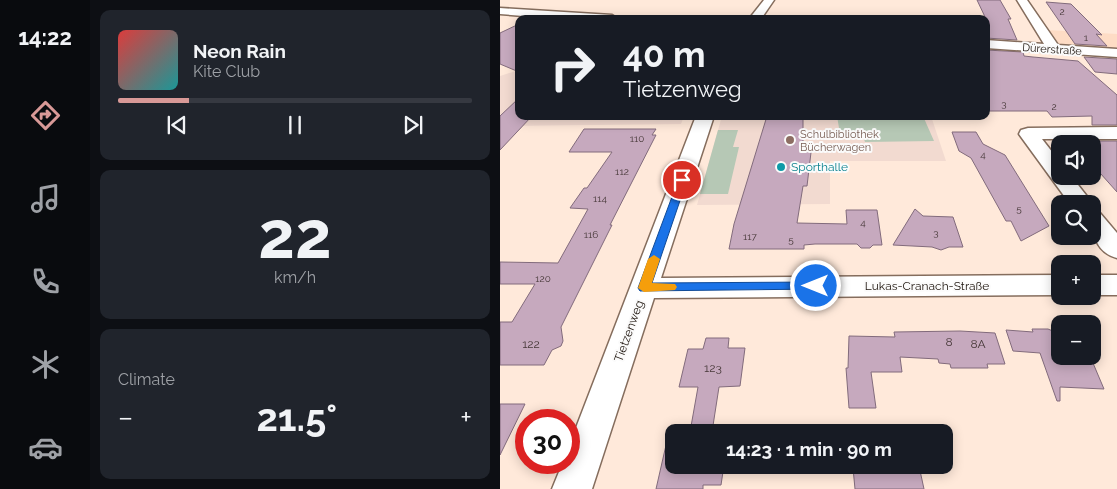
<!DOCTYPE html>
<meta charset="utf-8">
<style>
body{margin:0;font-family:Raleway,sans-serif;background:#20242c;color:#f1f3f6;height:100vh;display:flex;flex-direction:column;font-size:19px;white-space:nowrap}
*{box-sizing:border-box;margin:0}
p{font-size:16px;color:#9ea1a6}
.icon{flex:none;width:28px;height:28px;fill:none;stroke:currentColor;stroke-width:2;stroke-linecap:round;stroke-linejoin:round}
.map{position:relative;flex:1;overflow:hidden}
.drawer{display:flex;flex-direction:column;gap:10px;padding:10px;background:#0d0f14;width:410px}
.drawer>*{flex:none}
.banner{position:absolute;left:15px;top:15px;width:475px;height:105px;border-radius:10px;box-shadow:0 2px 12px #0003;background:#171b24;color:#f1f3f6;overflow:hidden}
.fabs{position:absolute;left:551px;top:135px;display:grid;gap:10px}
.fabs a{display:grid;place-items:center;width:50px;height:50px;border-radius:10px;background:#171b24;box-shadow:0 2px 12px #0003;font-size:25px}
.speed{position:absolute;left:15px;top:409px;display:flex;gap:10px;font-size:25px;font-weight:700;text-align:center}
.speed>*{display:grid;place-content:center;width:65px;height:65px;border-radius:50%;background:#171b24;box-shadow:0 2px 12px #0003;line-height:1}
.speed .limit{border:8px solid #d22;background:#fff;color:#111}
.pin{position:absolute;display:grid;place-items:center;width:42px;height:42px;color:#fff;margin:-21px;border:2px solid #fff;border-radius:50%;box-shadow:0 1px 5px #0007}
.me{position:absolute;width:55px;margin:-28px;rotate:270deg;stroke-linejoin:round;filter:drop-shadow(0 0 4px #0008)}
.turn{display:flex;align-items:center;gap:18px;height:105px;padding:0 25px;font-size:22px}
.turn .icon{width:65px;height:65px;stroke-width:2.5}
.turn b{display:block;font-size:35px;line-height:42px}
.big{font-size:38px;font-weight:700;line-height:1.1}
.drawer .card{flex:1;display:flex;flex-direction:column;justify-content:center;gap:8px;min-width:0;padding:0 18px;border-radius:10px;background:#20242c}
.drawer .dial{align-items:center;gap:0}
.dial b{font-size:65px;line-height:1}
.song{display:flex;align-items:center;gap:15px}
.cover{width:60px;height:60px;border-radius:8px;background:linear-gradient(135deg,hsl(0 70% 55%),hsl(180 70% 35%))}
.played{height:5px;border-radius:2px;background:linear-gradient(90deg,#d89997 20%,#363941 20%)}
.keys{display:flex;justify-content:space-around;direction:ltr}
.heat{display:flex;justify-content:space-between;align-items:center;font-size:28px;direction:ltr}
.trip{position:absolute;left:165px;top:424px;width:288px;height:50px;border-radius:10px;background:#171b24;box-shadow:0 2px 12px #0003;font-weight:700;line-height:50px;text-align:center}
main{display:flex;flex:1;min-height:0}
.tab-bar{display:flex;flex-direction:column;width:90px;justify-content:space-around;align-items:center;background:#090b0e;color:#9ea1a6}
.tab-bar .icon{width:35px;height:35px}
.tab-bar .active{color:#d89997}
.tab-bar b{font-size:22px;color:#f1f3f6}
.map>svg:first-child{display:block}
</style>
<main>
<nav class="tab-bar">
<b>14:22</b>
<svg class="icon active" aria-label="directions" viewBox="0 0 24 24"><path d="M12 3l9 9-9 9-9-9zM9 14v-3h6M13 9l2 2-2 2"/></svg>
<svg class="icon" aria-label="music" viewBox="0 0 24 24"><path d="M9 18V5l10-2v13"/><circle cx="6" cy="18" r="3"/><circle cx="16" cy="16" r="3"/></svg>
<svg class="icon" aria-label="phone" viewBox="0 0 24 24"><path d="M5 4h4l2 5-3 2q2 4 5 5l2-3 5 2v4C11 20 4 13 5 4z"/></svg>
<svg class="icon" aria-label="climate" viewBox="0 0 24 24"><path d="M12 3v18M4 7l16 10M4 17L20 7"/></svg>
<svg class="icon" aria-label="car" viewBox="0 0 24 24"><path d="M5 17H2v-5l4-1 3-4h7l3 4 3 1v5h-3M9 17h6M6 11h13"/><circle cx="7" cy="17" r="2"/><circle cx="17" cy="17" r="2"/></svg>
</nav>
<section class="drawer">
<div class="card">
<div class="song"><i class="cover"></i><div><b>Neon Rain</b><p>Kite Club</p></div></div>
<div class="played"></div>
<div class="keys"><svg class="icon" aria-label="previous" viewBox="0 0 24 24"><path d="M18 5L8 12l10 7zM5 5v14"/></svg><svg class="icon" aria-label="pause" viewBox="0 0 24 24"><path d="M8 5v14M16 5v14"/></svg><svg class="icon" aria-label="next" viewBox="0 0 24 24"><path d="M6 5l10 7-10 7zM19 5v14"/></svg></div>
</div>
<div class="card dial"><b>22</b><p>km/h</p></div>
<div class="card"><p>Climate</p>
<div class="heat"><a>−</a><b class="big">21.5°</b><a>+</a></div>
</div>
</section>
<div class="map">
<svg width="617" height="489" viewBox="0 0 617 489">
<rect width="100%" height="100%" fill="#ffe9da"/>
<polygon fill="#fedcc5" points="547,30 617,34 617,51 558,46"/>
<g fill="#f2dad0">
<polygon points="19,70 19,116 184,116 181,124 0,126 0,76"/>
<polygon points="222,116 431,116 446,161 330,161 330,204 197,205"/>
</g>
<g fill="#b6c8b5">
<polygon points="337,116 423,116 434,141 365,142 362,134 340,134"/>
<polygon points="218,130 238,130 233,147 239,147 228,194 200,194"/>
</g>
<g fill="#c6a9be" stroke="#826b7c">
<polygon points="477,0 500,0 511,19 508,19 517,40 486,38 486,19"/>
<polygon points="546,2 571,4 602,35 596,34 607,46 575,44"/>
<polygon points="19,24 19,72 0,64 0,33"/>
<polygon points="486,50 523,52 524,56 533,57 578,61 617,95 617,125 592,125 592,116 552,117 547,111 486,111"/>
<polygon points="584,57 617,59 617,74 595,72"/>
<polygon points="19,98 19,116 32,116 0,150 0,116"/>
<polygon points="267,116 303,116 303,144 312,144 307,186 303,186 297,223 347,224 346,210 377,210 382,245 373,245 370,248 361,248 357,244 315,244 304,245 304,249 229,249 234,224"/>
<polygon points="84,129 156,129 152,135 156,135 110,225 112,225 61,327 63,341 61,346 52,350 44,365 0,365 0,322 12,322 35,284 0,284 0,262 58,263 88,209 70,208 84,188 87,188 112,152 69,152"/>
<polygon points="452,132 476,132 483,144 505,155 549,226 521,241 511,221 506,221 471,158 459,151"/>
<polygon points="592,141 617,141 617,192 592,164"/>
<polygon points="415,209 423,216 453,217 463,247 449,247 441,250 432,247 393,245"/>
<polygon points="532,329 548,329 560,334 560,356 590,356 604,389 560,387 560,401 557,401 540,353 513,351 506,330 533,332"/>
<polygon points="460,331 495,333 505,364 487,364 488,368 451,368 450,364 439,363 438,359 400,357 402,372 371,372 376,408 349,408 346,368 348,368 349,336 395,337 394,332"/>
<polygon points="206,338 229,338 228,348 245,348 240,386 219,387 212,432 174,432 174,465 224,465 221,485 203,485 203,489 156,489 169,432 190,432 198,387 179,387 188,349 203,349"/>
<polygon points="0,404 25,404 0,455"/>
<polygon points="419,466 424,489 355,489 353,468"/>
</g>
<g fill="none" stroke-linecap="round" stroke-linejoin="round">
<defs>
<g id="minor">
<polygon points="264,0 274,0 261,19 249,19"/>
<polygon points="517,0 527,0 558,45 617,49 617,57 486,48 486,40 544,44"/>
<polygon points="0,8 112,15 118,19 60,19 0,14"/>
<polygon points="196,116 214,116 161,278 560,275 560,295 154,298 92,489 52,489 63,462 69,462 69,446"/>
<polygon points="617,127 617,139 542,139 560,162 560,176 571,176 593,204 592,205 570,204 519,134 521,130 528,128"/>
<path d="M 592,211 L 600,213 L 617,233 L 617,258 C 594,252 592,231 592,211 Z"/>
<rect x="592" y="275" width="25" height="20"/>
</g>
</defs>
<use href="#minor" stroke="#856d5d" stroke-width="3"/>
<use href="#minor" fill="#fff" fill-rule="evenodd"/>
</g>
<polygon fill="#1a73e8" stroke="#114b97" points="179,178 186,178 187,180 152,283 316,282 320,283 322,286 320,289 140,291 138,288"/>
<polygon fill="#f59e0b" points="154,255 160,259 152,283 175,284 177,287 175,290 144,292 138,288 148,259"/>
<circle fill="#8d6e63" stroke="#fbfbfb" stroke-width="2" cx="290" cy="140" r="5"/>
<circle fill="#0f9aa8" stroke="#fbfbfb" stroke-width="2" cx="281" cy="167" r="5"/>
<g text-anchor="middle" stroke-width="4" stroke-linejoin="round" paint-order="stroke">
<g font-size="10" fill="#473939">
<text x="562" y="15">2</text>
<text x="586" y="41">1</text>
<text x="504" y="107">3</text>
<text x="554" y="110">2</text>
<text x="137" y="142">110</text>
<text x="483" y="158">4</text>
<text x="122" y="175">112</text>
<text x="100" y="202">114</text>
<text x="519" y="212">5</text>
<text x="363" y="226">4</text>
<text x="436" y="236">3</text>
<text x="91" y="238">116</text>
<text x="250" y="240">117</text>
<text x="291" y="243">5</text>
<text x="43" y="282">120</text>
</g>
<g font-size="11" fill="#1d140d" stroke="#fbfbfb">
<text transform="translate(552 49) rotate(4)" y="4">Dürerstraße</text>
</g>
<g font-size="11" fill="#785e54" stroke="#fbfbfb" text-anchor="start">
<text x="300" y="138">Schulbibliothek<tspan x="300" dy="13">Bücherwagen</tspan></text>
</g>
<g font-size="12" fill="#0d838f" stroke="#fbfbfb" text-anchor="start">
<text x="291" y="171">Sporthalle</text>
</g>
<g font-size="12" fill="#1d140d" stroke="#fbfbfb">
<text x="427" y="290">Lukas-Cranach-Straße</text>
<text transform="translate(129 331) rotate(-70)" y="4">Tietzenweg</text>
</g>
<g font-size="12" fill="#473939">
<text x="449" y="346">8</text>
<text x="31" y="348">122</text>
<text x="478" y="348">8A</text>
<text x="213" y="372">123</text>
</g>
</g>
</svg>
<div class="fabs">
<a><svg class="icon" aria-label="sound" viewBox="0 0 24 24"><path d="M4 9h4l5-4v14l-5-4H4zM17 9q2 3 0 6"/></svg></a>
<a><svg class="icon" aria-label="search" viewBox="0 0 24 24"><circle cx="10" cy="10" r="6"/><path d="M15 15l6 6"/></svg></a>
<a>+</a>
<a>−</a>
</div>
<div class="speed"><div class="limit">30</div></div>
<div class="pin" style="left:182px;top:180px;background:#d93025"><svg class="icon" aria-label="arrive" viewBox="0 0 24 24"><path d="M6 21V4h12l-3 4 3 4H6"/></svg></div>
<svg class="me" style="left:316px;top:286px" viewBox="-20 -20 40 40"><circle r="17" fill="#1a73e8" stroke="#fff" stroke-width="3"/><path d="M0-11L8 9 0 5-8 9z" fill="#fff"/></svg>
<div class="trip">14:23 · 1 min · 90 m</div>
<div class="banner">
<div class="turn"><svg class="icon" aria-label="right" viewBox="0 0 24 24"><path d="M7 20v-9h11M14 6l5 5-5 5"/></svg><div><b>40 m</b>Tietzenweg</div></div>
</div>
</div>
</main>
